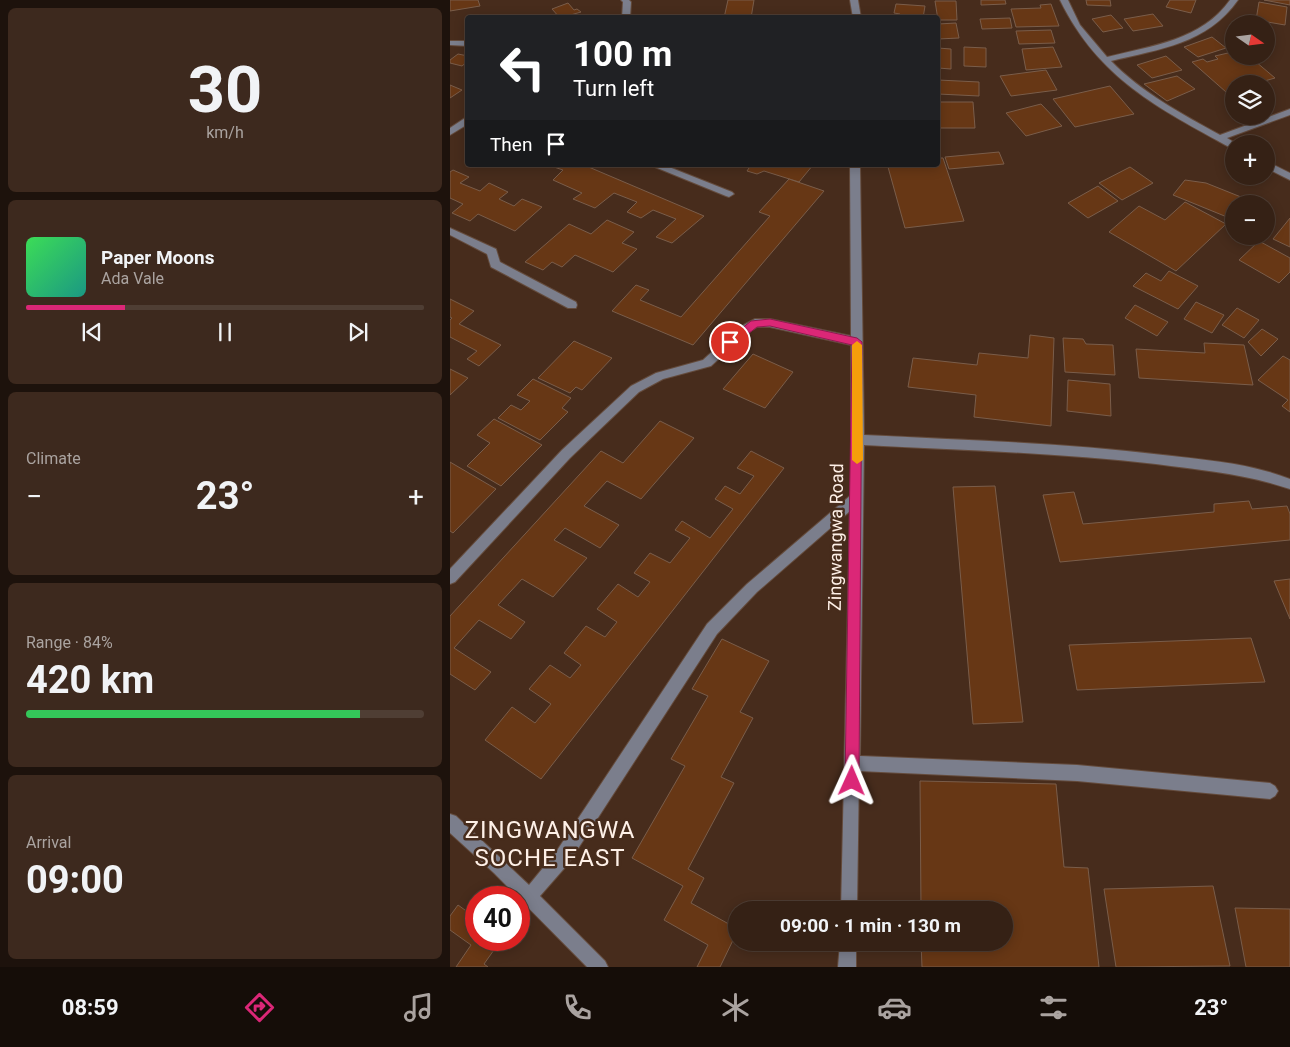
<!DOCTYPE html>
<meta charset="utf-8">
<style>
body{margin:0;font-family:Roboto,sans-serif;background:#3d291e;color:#f1f3f6;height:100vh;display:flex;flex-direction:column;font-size:19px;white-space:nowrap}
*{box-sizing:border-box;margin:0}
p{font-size:16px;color:#aaa3a0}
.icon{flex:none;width:28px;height:28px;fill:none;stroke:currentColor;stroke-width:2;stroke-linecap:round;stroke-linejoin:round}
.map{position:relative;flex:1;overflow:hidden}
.sheet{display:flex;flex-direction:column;gap:8px;padding:8px;background:#1d120c;width:450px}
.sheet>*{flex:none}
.guide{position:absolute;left:15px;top:15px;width:475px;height:152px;border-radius:5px;box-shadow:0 2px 12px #0003,0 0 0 1px #4f3e34;background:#202124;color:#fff;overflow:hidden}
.needle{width:32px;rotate:104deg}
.buttons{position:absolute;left:775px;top:15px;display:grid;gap:10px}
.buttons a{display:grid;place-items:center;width:50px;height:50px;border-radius:50%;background:#352115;box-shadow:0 2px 12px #0003,0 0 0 1px #4f3e34;font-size:25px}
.speed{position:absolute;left:15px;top:886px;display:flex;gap:10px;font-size:25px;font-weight:700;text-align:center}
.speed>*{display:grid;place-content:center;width:65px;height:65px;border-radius:50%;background:#352115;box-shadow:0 2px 12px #0003,0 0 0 1px #4f3e34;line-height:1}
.speed .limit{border:8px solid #d22;background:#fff;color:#111}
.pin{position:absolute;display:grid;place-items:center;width:42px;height:42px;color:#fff;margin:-21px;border:2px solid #fff;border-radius:50%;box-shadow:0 1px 5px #0007}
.me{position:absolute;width:55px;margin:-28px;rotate:1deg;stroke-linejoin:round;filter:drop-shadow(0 0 4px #0008)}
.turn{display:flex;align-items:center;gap:18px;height:105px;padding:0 25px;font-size:22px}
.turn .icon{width:65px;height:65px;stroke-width:2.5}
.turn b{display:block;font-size:35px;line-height:42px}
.then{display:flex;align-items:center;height:48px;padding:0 25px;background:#0003;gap:10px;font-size:19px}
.big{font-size:38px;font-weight:700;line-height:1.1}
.sheet .widget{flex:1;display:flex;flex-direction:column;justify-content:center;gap:8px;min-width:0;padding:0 18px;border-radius:8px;background:#3d291e}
.sheet .dial{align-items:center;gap:0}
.dial b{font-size:65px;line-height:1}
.song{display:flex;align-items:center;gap:15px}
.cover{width:60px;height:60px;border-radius:8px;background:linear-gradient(135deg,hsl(130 70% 55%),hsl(170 70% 35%))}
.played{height:5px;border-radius:2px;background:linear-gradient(90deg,#db2777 25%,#4f3e34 25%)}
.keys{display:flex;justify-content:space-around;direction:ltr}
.heat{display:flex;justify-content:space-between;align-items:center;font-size:28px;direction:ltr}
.charge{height:8px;border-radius:4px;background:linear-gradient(90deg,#34c759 84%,#4f3e34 0)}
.trip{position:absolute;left:278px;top:901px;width:285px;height:50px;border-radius:25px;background:#352115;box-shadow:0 2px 12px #0003,0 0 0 1px #4f3e34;font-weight:700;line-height:50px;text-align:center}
.tabs{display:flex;height:80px;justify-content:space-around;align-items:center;background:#150d08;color:#aaa3a0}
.tabs .icon{width:35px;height:35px}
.tabs .active{color:#db2777}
.tabs b{font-size:22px;color:#f1f3f6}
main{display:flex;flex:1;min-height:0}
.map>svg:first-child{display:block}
</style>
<main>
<section class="sheet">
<div class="widget dial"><b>30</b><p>km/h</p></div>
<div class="widget">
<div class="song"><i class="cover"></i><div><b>Paper Moons</b><p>Ada Vale</p></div></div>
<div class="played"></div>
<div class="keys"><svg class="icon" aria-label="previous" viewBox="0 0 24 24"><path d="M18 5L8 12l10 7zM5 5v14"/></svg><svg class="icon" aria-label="pause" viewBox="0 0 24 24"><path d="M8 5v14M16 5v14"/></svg><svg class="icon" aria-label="next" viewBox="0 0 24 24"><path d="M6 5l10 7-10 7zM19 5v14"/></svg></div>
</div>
<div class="widget"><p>Climate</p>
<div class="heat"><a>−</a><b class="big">23°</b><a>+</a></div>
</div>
<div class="widget"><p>Range · 84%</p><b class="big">420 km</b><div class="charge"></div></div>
<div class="widget"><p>Arrival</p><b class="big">09:00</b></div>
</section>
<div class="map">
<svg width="840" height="967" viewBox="0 0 840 967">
<rect width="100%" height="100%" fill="#472c1c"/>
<g fill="#673715" stroke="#7a5d4a">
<polygon points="0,0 28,0 30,6 0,11"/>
<polygon points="278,0 304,0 301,18 274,18"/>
<polygon points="531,0 555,0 556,4 531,5"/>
<polygon points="636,0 660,0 661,6 637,5"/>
<polygon points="720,0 746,0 741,13 716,7"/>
<polygon points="814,0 840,0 840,5"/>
<polygon points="485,1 506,1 507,20 488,20"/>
<polygon points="809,2 837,7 835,25 806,20"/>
<polygon points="118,3 124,10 127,9 131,12 110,18 102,9"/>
<polygon points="446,4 475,6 473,18 449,18 450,14 444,13"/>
<polygon points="601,4 609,26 566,27 561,9 591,8 590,5"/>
<polygon points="703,14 713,26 683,31 674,19"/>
<polygon points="661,15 673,28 653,32 642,19"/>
<polygon points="560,18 562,28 532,29 530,19"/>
<polygon points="506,23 509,38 488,39 488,24"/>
<polygon points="601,30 605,43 569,44 566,31"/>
<polygon points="762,37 776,48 748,57 734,47"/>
<polygon points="514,47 536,48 536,67 514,66"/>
<polygon points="603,47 612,67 576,70 572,49"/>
<polygon points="488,48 501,49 501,69 488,68"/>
<polygon points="778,53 784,54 784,56 799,56 825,78 804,84 784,84 784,90 776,92 742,62 753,59 757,62 768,59 765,56"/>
<polygon points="8,54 18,56 18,61 12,66 0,63 0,60"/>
<polygon points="716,56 732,70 702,78 687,65"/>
<polygon points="596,70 607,90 561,96 550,76"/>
<polygon points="727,76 745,89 717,101 694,84"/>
<polygon points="488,80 529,82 529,96 488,94"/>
<polygon points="0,85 12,90 0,98"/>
<polygon points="660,86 684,114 625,127 603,99"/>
<polygon points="488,102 523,102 525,128 488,128"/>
<polygon points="591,104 612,126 576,136 556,113"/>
<polygon points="549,152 554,164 499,169 495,157"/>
<polygon points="488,158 493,158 514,221 455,228 438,167 488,165"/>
<polygon points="98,165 134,165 254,216 222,243 206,237 226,219 203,210 191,218 177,212 187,202 164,193 145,208 123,199 132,193 103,180 113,170"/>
<polygon points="301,165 363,165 349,182 314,171 307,174 297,171"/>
<polygon points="680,167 703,183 672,200 649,183"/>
<polygon points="3,170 19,177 10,183 30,191 39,183 58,192 49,199 64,206 72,199 92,207 65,231 28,214 20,221 2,213 13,204 0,198 0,172"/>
<polygon points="339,179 374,191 243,345 162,311 186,285 199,290 190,300 231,317 320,216 309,212"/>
<polygon points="735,180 756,183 791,197 786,204 784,204 777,217 723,195"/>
<polygon points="648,186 668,201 638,218 618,203"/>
<polygon points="735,202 776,224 726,271 659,232 689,206 715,220"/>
<polygon points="840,218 840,247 823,239"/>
<polygon points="157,220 184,232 172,243 187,249 163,272 125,255 112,267 102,262 93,270 75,262 119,224 141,234"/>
<polygon points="809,241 840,258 840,272 829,283 789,260"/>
<polygon points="719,271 748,286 728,309 683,286 696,273 711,281"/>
<polygon points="0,299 24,311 9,324 51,345 29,366 17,359 27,351 0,337 0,320 2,318 0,317"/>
<polygon points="746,302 774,315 762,333 734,319"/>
<polygon points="685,305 718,322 707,336 675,318"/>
<polygon points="787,308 809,320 794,338 772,325"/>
<polygon points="812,329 828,339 811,356 798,342"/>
<polygon points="580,335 604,338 601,426 524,417 526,395 458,387 463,358 527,365 529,353 578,358"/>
<polygon points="613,338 633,339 636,344 663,345 665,375 615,372"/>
<polygon points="124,341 162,358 132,390 126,387 120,393 88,378"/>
<polygon points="754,343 794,345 803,385 689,378 686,349 755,353"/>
<polygon points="303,354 343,372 315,408 273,389"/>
<polygon points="833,356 840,360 840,412 832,406 838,400 808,380"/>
<polygon points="0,369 18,378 0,395"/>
<polygon points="83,379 121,398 112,408 118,412 90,440 48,418 61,405 71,410 80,401 67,395"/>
<polygon points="618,380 660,384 661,416 617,411"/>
<polygon points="44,419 92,445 51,486 17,466 40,443 27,435"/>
<polygon points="210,421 244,438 191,499 157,481 134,506 169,525 150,548 115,528 104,540 137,558 103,597 72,579 48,605 75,622 61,639 29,620 4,648 41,672 25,690 0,674 0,616 151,451 173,463"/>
<polygon points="301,451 334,468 91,779 35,740 62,707 85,723 101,704 79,689 100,665 120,678 131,665 114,653 136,626 155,637 167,622 147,609 168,584 188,597 200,582 184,573 200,553 220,563 240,538 225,530 232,521 260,538 283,509 265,499 275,486 290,494 304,476 287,468"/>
<polygon points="0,462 46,489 3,533 0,531"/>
<polygon points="545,486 573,722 523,724 503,487"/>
<polygon points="624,492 633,524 764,512 764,504 799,501 802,509 837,506 840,514 840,540 610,562 593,495"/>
<polygon points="840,579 840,619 824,581"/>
<polygon points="801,638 815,682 627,690 619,645"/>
<polygon points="272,639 319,661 290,712 303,718 271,777 284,783 238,869 254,878 241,903 286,928 286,934 270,967 247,967 258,945 214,920 233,886 182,858 235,766 221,759 258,696 242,689"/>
<polygon points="470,781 606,784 614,867 638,868 649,967 472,967 471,942 554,942 554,910 471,910"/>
<polygon points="763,886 780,966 666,967 654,889"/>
<polygon points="8,905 26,918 26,940 51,940 34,964 38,967 6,967 21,945 0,930 0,916"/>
<polygon points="785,908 840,909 840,967 796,967"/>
</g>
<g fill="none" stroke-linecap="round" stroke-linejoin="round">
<defs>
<g id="minor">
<polygon points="171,0 179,0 181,2 180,18 172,18 173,2"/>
<polygon points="400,0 408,0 411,18 403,18"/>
<path d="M 610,0 L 618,0 L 630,25 L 657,57 C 701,46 752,40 780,0 L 788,0 C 757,44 710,49 661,61 C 691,92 732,114 770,135 L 840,109 L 840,115 L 777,138 L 787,144 L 784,144 L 784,149 L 781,148 C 708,108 648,78 610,0 Z"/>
<polygon points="0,41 18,41 18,46 0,45"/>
<polygon points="18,116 18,124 0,135 0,128"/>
<polygon points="816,161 840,173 840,180 816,168"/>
<polygon points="200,165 214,165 282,192 284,194 279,197 276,196"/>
<path d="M 400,165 L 410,165 L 414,435 C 514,440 614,443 713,455 C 756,460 799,463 840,479 L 840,489 C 796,474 752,470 706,464 C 609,453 511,450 414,445 L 410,756 L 627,765 L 820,783 L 825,786 L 828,791 L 825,796 L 820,799 L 627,781 L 409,771 L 407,910 L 391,910 L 400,511 L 307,592 L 267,634 L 118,864 L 90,896 L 155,961 L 158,967 L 137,967 L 44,873 L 0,833 L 0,814 L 6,816 L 79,885 L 106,852 L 257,624 L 297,584 L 401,495 L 401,345 L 320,327 L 307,327 L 296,334 L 261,366 L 213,379 L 189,392 L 120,458 L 5,582 L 0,584 L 0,569 L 112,450 L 181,386 L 206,373 L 253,360 L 288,328 L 305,319 L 320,319 L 401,336 Z"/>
<polygon points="0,228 46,249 50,262 126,302 127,305 126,308 118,308 41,267 37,254 0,235"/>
<polygon points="390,942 406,942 406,967 388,967"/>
</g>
</defs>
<use href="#minor" stroke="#644b3c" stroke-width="2"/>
<use href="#minor" fill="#7b7e8c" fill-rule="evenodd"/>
</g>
<polygon fill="#db2777" stroke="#8e194d" points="320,319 407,338 412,342 409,781 407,786 402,788 397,786 395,781 402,345 320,326 307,327 284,345 280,346 275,342 301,321"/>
<polygon fill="#f59e0b" points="407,341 412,345 413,460 407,464 402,460 402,345"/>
<g text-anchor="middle" stroke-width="5" stroke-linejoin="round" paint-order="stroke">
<g font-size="18" fill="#fef0e7" stroke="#472c1c">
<text transform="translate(386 537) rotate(-89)" y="6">Zingwangwa Road</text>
</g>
<g font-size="24" letter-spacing="1" fill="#fef0e7" stroke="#472c1c">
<text x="100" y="838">ZINGWANGWA<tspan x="100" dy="28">SOCHE EAST</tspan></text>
</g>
</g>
</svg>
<div class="buttons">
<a><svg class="needle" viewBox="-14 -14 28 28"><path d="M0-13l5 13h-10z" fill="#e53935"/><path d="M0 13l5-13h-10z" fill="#aaa3a0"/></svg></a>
<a><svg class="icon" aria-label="layers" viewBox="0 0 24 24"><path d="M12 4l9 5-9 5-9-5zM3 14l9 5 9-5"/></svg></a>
<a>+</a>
<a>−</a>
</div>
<div class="speed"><div class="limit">40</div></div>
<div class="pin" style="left:280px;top:342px;background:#d93025"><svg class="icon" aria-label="arrive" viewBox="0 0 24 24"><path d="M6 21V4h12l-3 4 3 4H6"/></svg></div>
<svg class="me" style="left:402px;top:781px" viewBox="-20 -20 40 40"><path d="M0-17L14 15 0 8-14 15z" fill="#db2777" stroke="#fff" stroke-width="4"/></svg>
<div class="trip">09:00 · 1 min · 130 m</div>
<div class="guide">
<div class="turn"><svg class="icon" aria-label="left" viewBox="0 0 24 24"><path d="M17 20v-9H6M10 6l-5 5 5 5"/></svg><div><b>100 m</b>Turn left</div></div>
<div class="then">Then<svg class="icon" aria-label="arrive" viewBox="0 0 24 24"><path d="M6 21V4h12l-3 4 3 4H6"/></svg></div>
</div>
</div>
</main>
<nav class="tabs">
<b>08:59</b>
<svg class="icon active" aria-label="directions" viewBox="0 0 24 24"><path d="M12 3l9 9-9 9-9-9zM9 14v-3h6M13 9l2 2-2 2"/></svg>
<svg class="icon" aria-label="music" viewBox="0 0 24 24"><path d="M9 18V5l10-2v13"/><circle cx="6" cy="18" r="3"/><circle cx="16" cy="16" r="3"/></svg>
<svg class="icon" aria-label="phone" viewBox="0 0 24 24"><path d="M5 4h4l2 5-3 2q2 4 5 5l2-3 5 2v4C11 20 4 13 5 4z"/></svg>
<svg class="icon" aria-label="climate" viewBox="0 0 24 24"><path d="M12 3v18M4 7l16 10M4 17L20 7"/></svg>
<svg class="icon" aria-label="car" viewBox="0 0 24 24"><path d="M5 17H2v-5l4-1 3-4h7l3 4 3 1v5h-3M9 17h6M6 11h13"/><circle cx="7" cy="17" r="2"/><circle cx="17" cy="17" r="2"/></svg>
<svg class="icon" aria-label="filters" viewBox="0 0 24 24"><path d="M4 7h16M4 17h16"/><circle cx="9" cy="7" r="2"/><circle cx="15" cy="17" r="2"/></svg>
<b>23°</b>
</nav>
